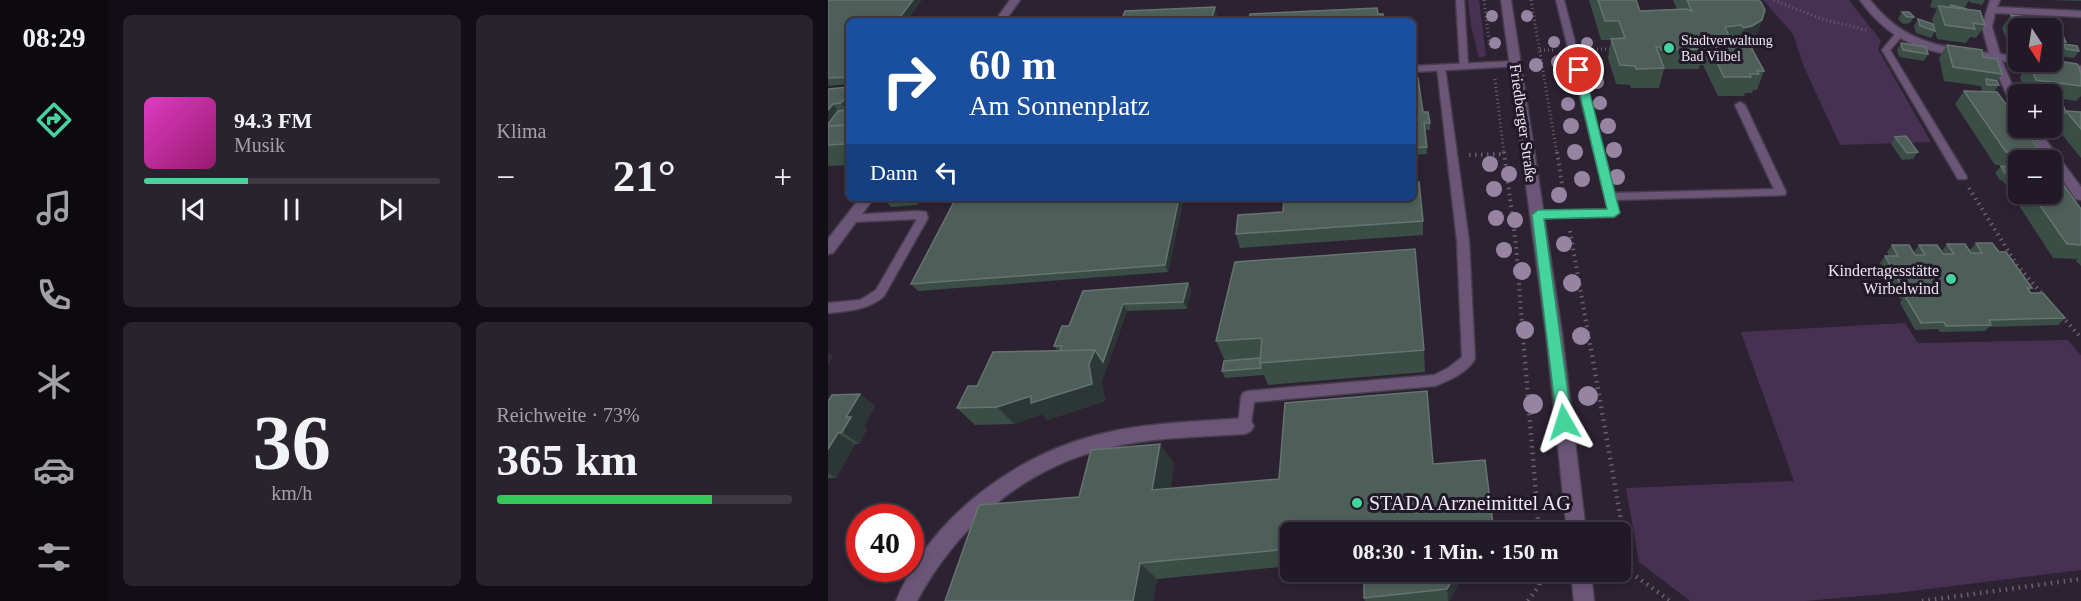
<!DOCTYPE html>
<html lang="de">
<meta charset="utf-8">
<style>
body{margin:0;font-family:Georgia,serif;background:#29232e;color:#f1f3f6;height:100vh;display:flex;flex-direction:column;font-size:22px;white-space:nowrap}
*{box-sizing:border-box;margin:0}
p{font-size:20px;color:#a2a1a7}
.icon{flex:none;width:33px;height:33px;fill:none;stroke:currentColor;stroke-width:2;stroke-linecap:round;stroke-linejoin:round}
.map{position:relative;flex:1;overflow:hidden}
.details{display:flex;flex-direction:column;gap:15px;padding:15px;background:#120e15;width:720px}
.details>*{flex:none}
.guide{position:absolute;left:18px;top:18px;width:570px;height:183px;border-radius:9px;box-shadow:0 3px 9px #0003,0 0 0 2px #3e3843;background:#1a4fa0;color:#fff;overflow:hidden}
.needle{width:39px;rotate:168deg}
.controls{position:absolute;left:1180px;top:18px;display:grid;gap:12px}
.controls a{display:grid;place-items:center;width:54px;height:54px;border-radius:9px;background:#211a26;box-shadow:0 3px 9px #0003,0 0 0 2px #3e3843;font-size:30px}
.speed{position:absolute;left:18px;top:504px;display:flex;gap:12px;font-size:30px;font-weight:700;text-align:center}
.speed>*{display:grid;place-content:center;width:78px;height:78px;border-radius:50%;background:#211a26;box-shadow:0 3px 9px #0003,0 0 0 2px #3e3843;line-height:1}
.speed .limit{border:9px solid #d22;background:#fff;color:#111}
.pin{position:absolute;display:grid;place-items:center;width:51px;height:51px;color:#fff;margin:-26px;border:3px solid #fff;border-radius:50%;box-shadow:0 2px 6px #0007}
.me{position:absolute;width:66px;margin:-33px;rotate:354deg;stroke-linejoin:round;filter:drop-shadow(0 0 4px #0008)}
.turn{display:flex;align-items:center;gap:21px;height:126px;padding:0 24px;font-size:27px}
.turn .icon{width:78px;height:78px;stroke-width:2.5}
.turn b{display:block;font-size:42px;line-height:51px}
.then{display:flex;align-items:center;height:57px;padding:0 24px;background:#0003;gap:12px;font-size:22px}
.big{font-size:45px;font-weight:700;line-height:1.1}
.details .widget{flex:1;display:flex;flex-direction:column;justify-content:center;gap:9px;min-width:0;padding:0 21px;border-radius:9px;background:#29232e}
.details .dial{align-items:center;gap:0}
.dial b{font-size:78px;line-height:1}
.song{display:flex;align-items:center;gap:18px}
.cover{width:72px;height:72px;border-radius:9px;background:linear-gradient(135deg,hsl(310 70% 55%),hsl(320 70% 35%))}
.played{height:6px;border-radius:3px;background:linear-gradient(90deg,#46d49e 35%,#3e3843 35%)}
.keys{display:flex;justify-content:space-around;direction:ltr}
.heat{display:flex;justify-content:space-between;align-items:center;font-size:33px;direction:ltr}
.charge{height:9px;border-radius:4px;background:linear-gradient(90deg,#34c759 73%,#3e3843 0)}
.details .tiles{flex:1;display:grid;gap:15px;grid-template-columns:repeat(2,1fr)}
.trip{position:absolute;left:452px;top:522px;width:351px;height:60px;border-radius:9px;background:#211a26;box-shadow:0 3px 9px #0003,0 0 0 2px #3e3843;font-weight:700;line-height:60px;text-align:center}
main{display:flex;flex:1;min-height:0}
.dock{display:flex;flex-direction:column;width:108px;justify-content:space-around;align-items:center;background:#0d0a0f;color:#a2a1a7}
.dock .icon{width:42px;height:42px}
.dock .on{color:#46d49e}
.dock b{font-size:27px;color:#f1f3f6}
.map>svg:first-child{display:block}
</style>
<main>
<nav class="dock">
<b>08:29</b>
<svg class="icon on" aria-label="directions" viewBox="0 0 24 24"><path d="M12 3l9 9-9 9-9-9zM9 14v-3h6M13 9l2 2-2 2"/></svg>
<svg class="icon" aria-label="music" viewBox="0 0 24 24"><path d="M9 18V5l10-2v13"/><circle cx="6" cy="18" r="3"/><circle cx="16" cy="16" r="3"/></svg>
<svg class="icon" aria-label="phone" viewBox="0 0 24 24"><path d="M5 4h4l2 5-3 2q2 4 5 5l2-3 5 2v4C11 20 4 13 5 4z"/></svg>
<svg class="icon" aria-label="climate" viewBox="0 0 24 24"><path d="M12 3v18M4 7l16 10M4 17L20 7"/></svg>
<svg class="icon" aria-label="car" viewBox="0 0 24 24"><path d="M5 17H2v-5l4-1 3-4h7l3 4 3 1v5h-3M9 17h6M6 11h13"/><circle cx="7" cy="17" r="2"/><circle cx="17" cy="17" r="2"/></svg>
<svg class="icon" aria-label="filters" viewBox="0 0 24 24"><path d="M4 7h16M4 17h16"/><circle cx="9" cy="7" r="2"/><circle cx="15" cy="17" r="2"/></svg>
</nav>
<section class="details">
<div class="tiles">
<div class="widget">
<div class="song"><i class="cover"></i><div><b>94.3 FM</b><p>Musik</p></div></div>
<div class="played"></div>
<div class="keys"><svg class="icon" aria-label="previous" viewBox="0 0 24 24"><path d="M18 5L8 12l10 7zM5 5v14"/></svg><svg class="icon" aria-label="pause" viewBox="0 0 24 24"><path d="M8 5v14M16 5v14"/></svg><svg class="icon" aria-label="next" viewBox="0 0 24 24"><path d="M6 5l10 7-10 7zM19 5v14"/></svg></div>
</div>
<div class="widget"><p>Klima</p>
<div class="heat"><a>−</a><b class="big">21°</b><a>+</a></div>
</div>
<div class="widget dial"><b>36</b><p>km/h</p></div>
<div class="widget"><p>Reichweite · 73%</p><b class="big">365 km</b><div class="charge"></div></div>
</div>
</section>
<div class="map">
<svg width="1253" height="601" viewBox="0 0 1253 601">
<rect width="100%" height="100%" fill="#2c2232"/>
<g fill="#463153">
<polygon points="640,0 651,0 658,56 651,58 643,26"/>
<polygon points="935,0 1021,0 1053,41 1050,49 1103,142 1012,145 976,67 965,34"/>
<polygon points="1077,323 1090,343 1240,340 1253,355 1253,570 1068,593 978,601 862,601 811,562 798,488 966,481 913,332"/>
</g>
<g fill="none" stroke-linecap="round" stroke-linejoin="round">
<defs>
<g id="service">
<polygon points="628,0 636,0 640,66 636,69 632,66"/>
<polygon points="728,0 736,0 786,193 946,189 907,105 912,102 917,105 958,192 957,195 788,200 791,213 786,217 706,218 705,215 706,212 710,211 780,209"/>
<polygon points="1068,33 1075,35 1062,50 1139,177 1138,179 1130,179 1054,50"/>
<path d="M 613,64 L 617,67 L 641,241 L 647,359 C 639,373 622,380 607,386 L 426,402 L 422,430 L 417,432 L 412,430 L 410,426 L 413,397 L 415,393 L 420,391 L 606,375 L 620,368 L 634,357 L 629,241 L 609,67 Z"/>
<path d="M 90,211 L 98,212 L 100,218 L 56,296 C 40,310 21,311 0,313 L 0,303 L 32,300 L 48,290 L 89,219 L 24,222 L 19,218 L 20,215 Z"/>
</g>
<g id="minor">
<polygon points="182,0 192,0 177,21 167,21"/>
<path d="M 1032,0 L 1042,0 C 1075,42 1110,47 1161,53 L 1154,27 L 1162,0 L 1172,0 L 1169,7 L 1253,11 L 1253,17 L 1167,13 L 1164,27 L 1172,54 L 1191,57 L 1191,62 L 1221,62 L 1253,66 L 1253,72 L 1174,61 L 1191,101 L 1191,115 L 1187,113 L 1163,60 C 1106,53 1068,50 1032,0 Z"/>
<polygon points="687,61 691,62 691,66 585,72 585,66"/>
<polygon points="1197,128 1209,128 1253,187 1253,200 1248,199 1224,165 1224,160 1220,160"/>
<polygon points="32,198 46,198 5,253 0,254 0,239"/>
<path d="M 417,418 L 423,421 L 426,426 L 423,431 L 417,434 C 370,437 322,437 276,449 C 194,469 128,528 89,601 L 68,601 C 103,516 189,453 277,433 C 323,422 370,422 417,418 Z"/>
</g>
<g id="tertiary">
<polygon points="673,0 683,0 734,333 758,532 739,532 718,333"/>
<polygon points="743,572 763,572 766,601 746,601"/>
</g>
</defs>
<use href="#service" stroke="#473d4d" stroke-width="3"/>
<use href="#minor" stroke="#473d4d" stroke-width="3"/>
<use href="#tertiary" stroke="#473d4d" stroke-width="3"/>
<g stroke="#6a6170" stroke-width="3" stroke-dasharray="1 3" stroke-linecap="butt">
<polyline points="656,0 662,48"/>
<polyline points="703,0 729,154"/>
<polyline points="946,0 994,19 1038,30"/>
<polyline points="761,49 784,49"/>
<polyline points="712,50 727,50"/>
<polyline points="667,79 676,154"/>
</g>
<g stroke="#6a6170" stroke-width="4" stroke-dasharray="1.5 4.5" stroke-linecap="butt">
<polyline points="676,152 688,245 696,350"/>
<polyline points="729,152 736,197"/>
<polyline points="641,155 676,154"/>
<polyline points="1141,188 1189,265 1215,295"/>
<polyline points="742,231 763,350"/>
<polyline points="1234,316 1253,338"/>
</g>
<g stroke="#6a6170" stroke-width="4.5" stroke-dasharray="1.5 5" stroke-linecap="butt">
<polyline points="696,349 711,532"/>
<polyline points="763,349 802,572 842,601"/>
<polyline points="776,573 802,572"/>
<polyline points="714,574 729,574"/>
<polyline points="700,601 711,586 714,572"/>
<polyline points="1094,601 1253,579"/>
</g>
<use href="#service" fill="#6b5678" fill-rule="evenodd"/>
<use href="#minor" fill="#6b5678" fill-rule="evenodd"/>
<use href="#tertiary" fill="#6b5678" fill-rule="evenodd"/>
</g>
<g fill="#9684a2">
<circle cx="664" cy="16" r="6"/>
<circle cx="699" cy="16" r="6"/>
<circle cx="726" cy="42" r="6"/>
<circle cx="667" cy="43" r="6"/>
<circle cx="759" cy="43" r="6"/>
<circle cx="765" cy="61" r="7"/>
<circle cx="730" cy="62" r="7"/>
<circle cx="708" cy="65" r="7"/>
<circle cx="736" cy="81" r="7"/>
<circle cx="769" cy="82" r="7"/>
<circle cx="772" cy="103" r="7"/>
<circle cx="740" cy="104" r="7"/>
<circle cx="743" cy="126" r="8"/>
<circle cx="780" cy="126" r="8"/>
<circle cx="786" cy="150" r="8"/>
<circle cx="747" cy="152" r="8"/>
<circle cx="662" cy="164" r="8"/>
<circle cx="681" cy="174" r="8"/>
<circle cx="789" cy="177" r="8"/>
<circle cx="754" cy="179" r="8"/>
<circle cx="666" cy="189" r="8"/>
<circle cx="731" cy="195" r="8"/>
<circle cx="668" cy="218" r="8"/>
<circle cx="687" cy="220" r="8"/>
<circle cx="736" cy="244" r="8"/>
<circle cx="676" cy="250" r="8"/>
<circle cx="694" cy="271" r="9"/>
<circle cx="744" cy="283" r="9"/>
<circle cx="697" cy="330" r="9"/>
<circle cx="753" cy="336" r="9"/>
<circle cx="760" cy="396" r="10"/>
<circle cx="705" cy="404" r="10"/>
</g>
<g fill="#3a4e46">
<polygon points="0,0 21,21 21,84 0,86"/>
<polygon points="761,0 808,0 812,11 849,9 845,0 930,0 934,20 927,39 921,43 936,71 929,90 925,90 924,93 917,93 916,96 890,96 875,65 872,65 871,69 836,69 831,88 803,88 802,85 788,84 780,58 783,40 773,40"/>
<polygon points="1104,0 1141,0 1137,8 1157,25 1148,38 1142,37 1138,43 1109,39 1104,19 1109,9 1102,7"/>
<polygon points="1141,0 1157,0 1154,5 1141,2"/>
<polygon points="1224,0 1253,0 1253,1"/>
<polygon points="1074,12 1086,17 1082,23 1075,24 1070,19"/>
<polygon points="1183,15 1228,21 1238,42 1236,44 1249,46 1251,51 1246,58 1232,56 1230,51 1227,55 1224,55 1224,28 1191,28 1191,44 1180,43 1174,28"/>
<polygon points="1090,19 1107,31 1103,38 1088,33 1086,26"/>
<polygon points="1073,43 1100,54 1096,61 1071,57 1069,50"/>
<polygon points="1119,45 1155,57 1174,74 1169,81 1171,85 1166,92 1214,153 1208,160 1191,160 1191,166 1167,165 1127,104 1136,91 1154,91 1153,86 1116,81 1111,58"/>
<polygon points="1210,62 1224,62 1253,73 1253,96 1248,101 1224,97 1224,94 1205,94 1198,93 1192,77 1201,64 1208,64"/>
<polygon points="585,78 595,112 602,123 602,130 597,130 599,154 585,155"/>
<polygon points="21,87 21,165 0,166 0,89"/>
<polygon points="1226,103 1237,110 1236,112 1238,111 1253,112 1253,158 1224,122 1224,106"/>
<polygon points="1067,137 1090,152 1085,159 1074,160 1063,144"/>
<polygon points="1173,166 1191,167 1191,194 1224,194 1253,209 1253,266 1248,261 1250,259 1225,258 1175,181 1172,180 1167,173"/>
<polygon points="58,198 105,198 104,199 93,200 90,205 63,207 57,200"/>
<polygon points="356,198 340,272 90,291 83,284"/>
<polygon points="595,221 595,235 412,248 408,234"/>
<polygon points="1148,243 1171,252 1204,288 1201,290 1203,293 1237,318 1230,325 1161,327 1157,331 1112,332 1110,329 1087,330 1072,303 1075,298 1072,299 1052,263 1057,256 1061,256 1059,252 1064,245 1088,255 1086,252 1091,245 1116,254 1114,251 1119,244 1142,250"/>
<polygon points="407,262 596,350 597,372 440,385 436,375 397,378 394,371 397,361 388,341"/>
<polygon points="360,283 363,290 359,309 299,311 274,381 277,401 219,420 214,414 186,424 147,425 129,408 149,386 230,351 226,346 241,326 255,291"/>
<polygon points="32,394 47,406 36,426 39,429 31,444 27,444 8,478 0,478 0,400"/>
<polygon points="332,444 346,464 342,489 462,532 462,566 329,579 325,601 117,601 251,497"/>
<polygon points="536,572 640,572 635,577 621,601 537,601 536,598"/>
</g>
<g fill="#2d3636">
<polygon points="85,0 94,0 79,21 69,21"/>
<polygon points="387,7 391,21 383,21"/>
<polygon points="934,20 927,39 917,45 910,47 916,28"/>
<polygon points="21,93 21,113 13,103"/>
<polygon points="5,104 16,118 0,124 0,110"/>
<polygon points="21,139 21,148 17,144"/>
<polygon points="85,198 92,198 93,200 90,205"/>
<polygon points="351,198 356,198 340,272 337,265"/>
<polygon points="360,283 363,290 359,309 355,302"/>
<polygon points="295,304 299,311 274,381 277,401 219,420 214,414 186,424 169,407 203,396 261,364 267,350"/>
<polygon points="0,353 5,357 0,364"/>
<polygon points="32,394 47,406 36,426 39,429 31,444 14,432 18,417"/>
<polygon points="10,433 27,444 8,478 0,473 0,449"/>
<polygon points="332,444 346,464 339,508 324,490"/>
<polygon points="312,563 329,579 325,601 305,601"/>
<polygon points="629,572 640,572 635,577 621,601 620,601 619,589"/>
</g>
<g fill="#4d5f58" stroke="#667470" stroke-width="1.5">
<polygon points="0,0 85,0 69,21 21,21 21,77 0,78"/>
<polygon points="770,0 808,0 812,11 859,9 864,11 859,0 930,0 933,2 937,10 934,20 924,26 916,28 913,25 897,27 901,36 917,36 936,71 929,71 931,74 922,74 923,77 896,77 881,46 876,46 877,49 833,50 832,47 828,47 836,68 808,69 807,66 792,65 783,39 797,38 791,21 777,21"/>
<polygon points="1123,5 1139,9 1122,7"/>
<polygon points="1111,6 1152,11 1157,25 1145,23 1147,29 1117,25"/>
<polygon points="387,7 383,21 293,21 297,11"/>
<polygon points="549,8 550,14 555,14 555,21 420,21 422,14"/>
<polygon points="1074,12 1081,12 1086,17 1079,17"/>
<polygon points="1183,15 1228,21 1238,42 1224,40 1224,28 1191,28 1191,30 1189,29"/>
<polygon points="293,17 292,21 247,21 250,20"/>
<polygon points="1090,19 1105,24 1107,31 1092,26"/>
<polygon points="1073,43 1098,47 1100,54 1075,50"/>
<polygon points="1235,44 1249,46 1251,51 1238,49"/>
<polygon points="1119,45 1154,50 1155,57 1169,59 1174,74 1125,67"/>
<polygon points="1224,60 1249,64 1253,73 1253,86 1208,80 1201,64 1215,65 1213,62 1224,62"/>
<polygon points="585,78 590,78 595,112 600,112 602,123 596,123 599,147 585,148"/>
<polygon points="1158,79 1169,81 1171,85 1159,85"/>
<polygon points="21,87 21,93 13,103 5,104 0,110 0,89"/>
<polygon points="1136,91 1169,92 1191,122 1191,128 1195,128 1214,153 1178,152"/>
<polygon points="1226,103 1235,105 1237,110 1227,109"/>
<polygon points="21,107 21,125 0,126 0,124 10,111 19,110"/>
<polygon points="1238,111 1253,112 1253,129"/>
<polygon points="1227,112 1237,112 1232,118"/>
<polygon points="21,125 21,132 20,134 21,134 21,139 17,144 0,145 0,126"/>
<polygon points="1078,136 1090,152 1079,153 1067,137"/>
<polygon points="1173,166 1186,167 1181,173 1177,173"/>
<polygon points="1186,167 1191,167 1191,174"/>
<polygon points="1224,169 1253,209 1253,245 1239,244 1204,194 1224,194"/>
<polygon points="585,182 591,182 595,221 408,234 410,215 455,212 456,198 585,198"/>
<polygon points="58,198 80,198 57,200"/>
<polygon points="151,198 351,198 337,265 83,284 127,200"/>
<polygon points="1148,243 1164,243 1171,252 1178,252 1204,288 1199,288 1203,293 1215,293 1237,318 1161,320 1163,325 1118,326 1116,322 1093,323 1077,296 1087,296 1084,291 1077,292 1057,256 1070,256 1064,245 1081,245 1087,255 1097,255 1091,245 1109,245 1115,254 1126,254 1119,244 1137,244 1143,253 1154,253"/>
<polygon points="587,249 596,350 432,363 434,338 388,341 407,262"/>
<polygon points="360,283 355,302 295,304 275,362 267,350 232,351 234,346 226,346 234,326 241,326 255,291"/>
<polygon points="267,350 261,364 264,384 203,403 203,396 169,407 129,408 140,386 149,386 165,352"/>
<polygon points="432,358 432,363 433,368 394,371 396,361"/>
<polygon points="599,391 605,464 657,460 666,532 462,532 462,549 312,563 305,601 117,601 151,505 251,497 263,450 332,444 324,490 451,479 457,403"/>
<polygon points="32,394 18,417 23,417 14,432 10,433 0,449 0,400 1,400 4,395"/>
<polygon points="536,572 629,572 619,589 536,598"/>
</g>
<polygon fill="#46d49e" stroke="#2e8a67" stroke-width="1.5" points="748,68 756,70 792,213 786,217 716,219 744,422 742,426 736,428 731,426 729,422 704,215 710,210 779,209 746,70"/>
<g fill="#46d49e" stroke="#221928" stroke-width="2">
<circle cx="841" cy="48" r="6"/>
<circle cx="1123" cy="279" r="6"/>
<circle cx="529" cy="503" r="6"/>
</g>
<g text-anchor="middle" stroke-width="6" stroke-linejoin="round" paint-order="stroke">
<g font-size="14" fill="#ece6f1" stroke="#221928" text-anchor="start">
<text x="853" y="45">Stadtverwaltung<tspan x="853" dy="16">Bad Vilbel</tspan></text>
</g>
<g font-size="16" fill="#ece6f1" stroke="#221928">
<text transform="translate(696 123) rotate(82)" y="6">Friedberger Straße</text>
</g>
<g font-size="16" fill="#ece6f1" stroke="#221928" text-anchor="end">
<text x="1111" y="276">Kindertagesstätte<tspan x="1111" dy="18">Wirbelwind</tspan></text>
</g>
<g font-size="20" fill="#ece6f1" stroke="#221928" text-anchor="start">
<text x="541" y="510">STADA Arzneimittel AG</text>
</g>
</g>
</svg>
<div class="controls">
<a><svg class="needle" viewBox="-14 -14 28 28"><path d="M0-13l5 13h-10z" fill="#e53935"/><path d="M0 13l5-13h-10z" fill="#a2a1a7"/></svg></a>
<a>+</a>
<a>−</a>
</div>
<div class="speed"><div class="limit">40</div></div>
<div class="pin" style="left:751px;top:70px;background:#d93025"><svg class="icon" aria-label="arrive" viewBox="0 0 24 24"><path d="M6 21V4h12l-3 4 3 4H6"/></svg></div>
<svg class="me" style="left:736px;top:422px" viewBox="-20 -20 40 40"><path d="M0-17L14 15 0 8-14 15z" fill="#46d49e" stroke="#fff" stroke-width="4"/></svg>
<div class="trip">08:30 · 1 Min. · 150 m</div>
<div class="guide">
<div class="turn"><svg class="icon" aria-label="right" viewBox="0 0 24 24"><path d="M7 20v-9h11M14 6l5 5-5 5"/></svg><div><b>60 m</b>Am Sonnenplatz</div></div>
<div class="then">Dann<svg class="icon" aria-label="left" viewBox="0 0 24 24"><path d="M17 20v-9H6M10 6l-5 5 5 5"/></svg></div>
</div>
</div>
</main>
